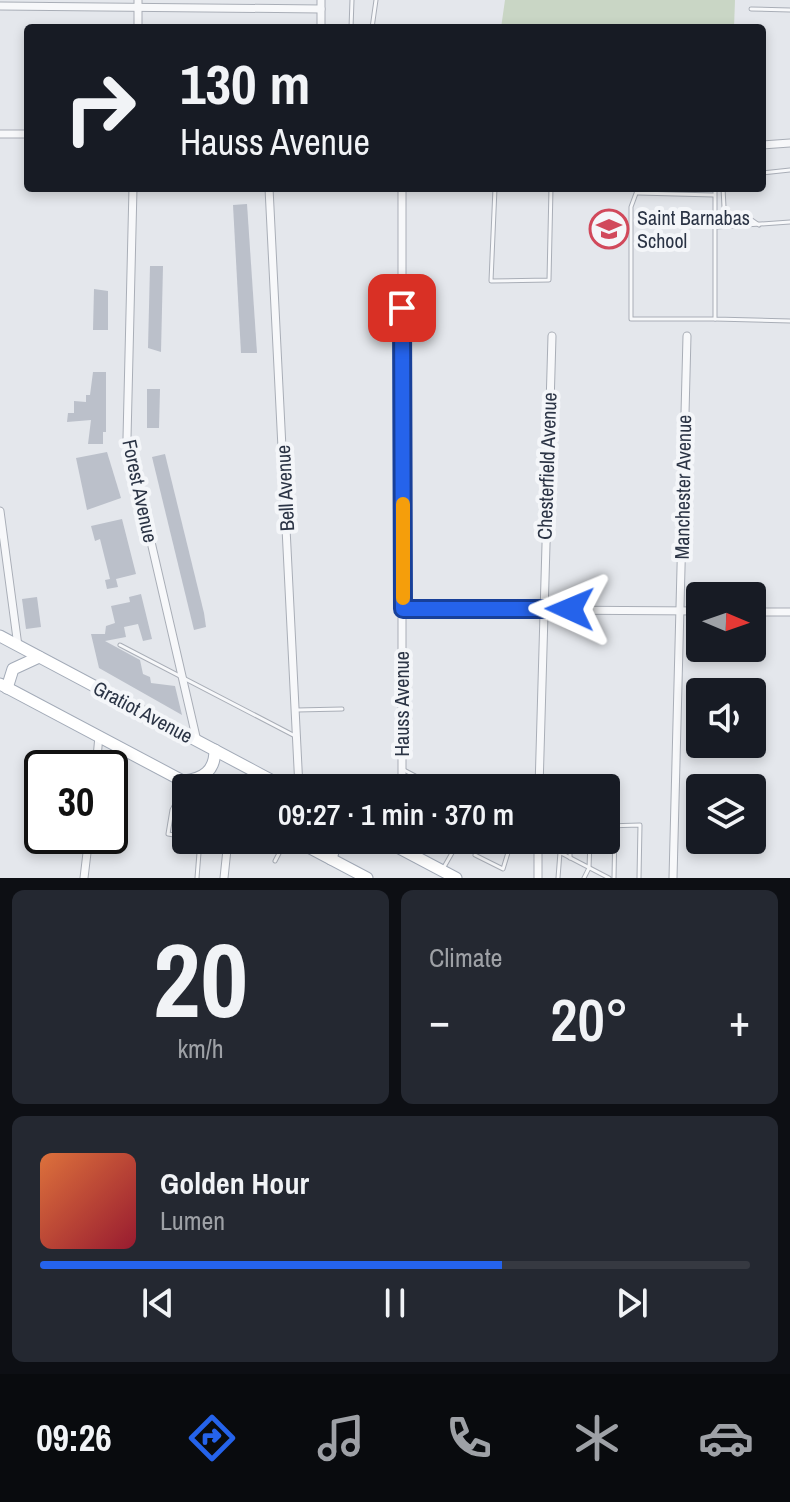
<!DOCTYPE html>
<meta charset="utf-8">
<style>
body{margin:0;font-family:"Archivo Narrow",sans-serif;background:#242831;color:#f1f3f6;height:100vh;display:flex;flex-direction:column;font-size:30px;white-space:nowrap}
*{box-sizing:border-box;margin:0}
p{font-size:26px;color:#9ea1a6}
.icon{flex:none;width:44px;height:44px;fill:none;stroke:currentColor;stroke-width:2;stroke-linecap:round;stroke-linejoin:round}
.map{position:relative;height:878px;overflow:hidden}
.panel{display:flex;flex-direction:column;gap:12px;padding:12px;background:#0d0f14;flex:1}
.panel>*{flex:none}
.hud{position:absolute;left:24px;top:24px;width:742px;height:168px;border-radius:8px;box-shadow:0 4px 12px #0003;background:#171b24;color:#f1f3f6;overflow:hidden}
.needle{width:52px;rotate:92deg}
.controls{position:absolute;left:686px;top:582px;display:grid;gap:16px}
.controls a{display:grid;place-items:center;width:80px;height:80px;border-radius:8px;background:#171b24;box-shadow:0 4px 12px #0003;font-size:40px}
.speed{position:absolute;left:24px;top:750px;display:flex;gap:16px;font-size:40px;font-weight:700;text-align:center}
.speed>*{display:grid;place-content:center;width:104px;height:104px;border-radius:50%;background:#171b24;box-shadow:0 4px 12px #0003;line-height:1}
.speed .limit{border:4px solid #111;border-radius:12px;background:#fff;color:#111}
.pin{position:absolute;display:grid;place-items:center;width:68px;height:68px;color:#fff;margin:-34px;border-radius:16px;box-shadow:0 4px 12px #0006}
.me{position:absolute;width:88px;margin:-44px;rotate:271deg;stroke-linejoin:round;filter:drop-shadow(0 0 6px #0008)}
.turn{display:flex;align-items:center;gap:28px;height:168px;padding:0 24px;font-size:36px}
.turn .icon{width:104px;height:104px;stroke-width:2.5}
.turn b{display:block;font-size:56px;line-height:68px}
.big{font-size:60px;font-weight:600;line-height:1.1}
.panel .card{flex:1;display:flex;flex-direction:column;justify-content:center;gap:12px;min-width:0;padding:0 28px;border-radius:12px;background:#242831}
.panel .dial{align-items:center;gap:0}
.dial b{font-size:104px;line-height:1}
.song{display:flex;align-items:center;gap:24px}
.cover{width:96px;height:96px;border-radius:12px;background:linear-gradient(135deg,hsl(20 70% 55%),hsl(350 70% 35%))}
.played{height:8px;border-radius:4px;background:linear-gradient(90deg,#2563eb 65%,#363941 65%)}
.keys{display:flex;justify-content:space-around;direction:ltr}
.heat{display:flex;justify-content:space-between;align-items:center;font-size:44px;direction:ltr}
.panel .tiles{flex:1;display:grid;gap:12px;grid-template-columns:1fr 1fr}
.card:last-child{grid-column:span 2}
.trip{position:absolute;left:172px;top:774px;width:448px;height:80px;border-radius:8px;background:#171b24;box-shadow:0 4px 12px #0003;font-weight:600;line-height:80px;text-align:center}
.tabs{display:flex;height:128px;justify-content:space-around;align-items:center;background:#090b0e;color:#9ea1a6}
.tabs .icon{width:56px;height:56px}
.tabs .selected{color:#2563eb}
.tabs b{font-size:36px;color:#f1f3f6}
.map>svg:first-child{display:block}
</style>
<div class="map">
<svg width="790" height="878" viewBox="0 0 790 878">
<rect width="100%" height="100%" fill="#e4e7ec"/>
<polygon fill="#c9d6c5" points="505,0 735,0 734,28 501,28"/>
<g fill="#bbc0ca">
<polygon points="247,204 257,353 241,353 233,205"/>
<polygon points="150,266 163,266 161,352 148,348"/>
<polygon points="94,289 108,291 108,330 93,330"/>
<polygon points="93,372 106,372 106,432 103,432 103,444 88,444 91,420 67,422 68,413 74,413 74,401 86,402 86,395 90,395"/>
<polygon points="147,389 160,389 159,428 147,428"/>
<polygon points="107,452 121,498 87,510 76,458"/>
<polygon points="165,454 204,613 206,627 194,630 152,457"/>
<polygon points="122,519 136,574 116,579 118,587 107,589 105,580 110,579 100,539 95,541 91,526"/>
<polygon points="141,594 152,639 143,641 138,624 124,627 126,637 105,641 140,660 143,674 150,677 151,683 175,686 182,715 99,668 91,634 105,634 106,626 115,623 111,606 130,602 129,597"/>
<polygon points="37,597 41,627 26,629 22,599"/>
</g>
<g fill="none" stroke-linecap="round" stroke-linejoin="round">
<defs>
<g id="service">
<polyline points="751,9 790,10"/>
<polyline points="351,28 352,0"/>
<polyline points="372,28 376,0"/>
<polyline points="762,173 790,170"/>
<polyline points="495,188 491,281 549,280 551,188"/>
<polyline points="638,188 631,207 631,319 715,319"/>
<polyline points="715,188 715,319 790,321"/>
<polyline points="723,188 724,207 734,217 740,217"/>
<polyline points="638,193 714,195"/>
<polyline points="746,216 759,225"/>
<polyline points="716,227 790,222"/>
<polyline points="120,645 295,736"/>
<polyline points="297,710 342,709"/>
<polyline points="402,769 438,788"/>
<polyline points="184,786 172,810 168,834 186,837"/>
<polyline points="606,826 640,825 639,878"/>
<polyline points="570,840 570,858"/>
<polyline points="538,841 609,878"/>
<polyline points="475,855 503,869 510,846 500,840"/>
<polyline points="275,861 286,840"/>
<polyline points="444,867 452,853"/>
<polyline points="197,878 200,840"/>
<polyline points="558,878 560,852"/>
<polyline points="584,878 589,868 590,840"/>
<polyline points="614,878 615,826"/>
</g>
<g id="minor">
<polyline points="0,6 321,9"/>
<polyline points="138,28 138,0"/>
<polyline points="321,28 321,0"/>
<polyline points="0,134 28,134"/>
<polyline points="762,145 790,143"/>
<polyline points="133,188 127,438 197,741"/>
<polyline points="269,188 299,788"/>
<polyline points="402,188 402,788"/>
<polyline points="0,511 18,646"/>
<polyline points="403,609 700,611"/>
<polyline points="752,612 790,612"/>
<polyline points="96,768 99,736"/>
<polyline points="539,788 552,336"/>
<polyline points="84,878 89,836"/>
<polyline points="224,878 228,840"/>
<polyline points="538,878 538,840"/>
<polyline points="673,878 687,336"/>
</g>
<g id="primary">
<polyline points="0,636 286,788"/>
<polyline points="0,684 196,788"/>
<polyline points="7,688 13,669 39,657"/>
<path d="M 184,781 C 203,779 215,771 215,750"/>
<polyline points="295,840 367,878"/>
<polyline points="384,840 456,878"/>
<polyline points="331,859 336,840"/>
</g>
</defs>
<use href="#service" stroke="#a9aeb7" stroke-width="5"/>
<use href="#minor" stroke="#a9aeb7" stroke-width="9"/>
<use href="#primary" stroke="#a3abb8" stroke-width="13"/>
<use href="#service" stroke="#f7f8fa" stroke-width="3"/>
<use href="#minor" stroke="#f7f8fa" stroke-width="7"/>
<use href="#primary" stroke="#fff" stroke-width="11"/>
</g>
<g fill="none" stroke-linecap="round" stroke-linejoin="round">
<defs>
<polyline id="route" points="402,308 403,609 570,609"/>
</defs>
<use href="#route" stroke="#184099" stroke-width="20"/>
<use href="#route" stroke="#2563eb" stroke-width="14"/>
<polyline stroke="#f59e0b" stroke-width="14" points="403,504 403,598"/>
</g>
<defs>
<symbol id="school-ring" viewBox="-11 -11 22 22"><circle r="9.5" fill="#f4f6f9" stroke="#d1495b" stroke-width="1.5"/><path d="M0-5L7-2L0 1L-7-2ZM-4 1L0 2.5L4 1V4Q0 6-4 4Z" fill="#d1495b"/></symbol>
</defs>
<g fill-rule="evenodd">
<use href="#school-ring" x="587" y="207" width="44" height="44"/>
</g>
<g text-anchor="middle" stroke-width="8" stroke-linejoin="round" paint-order="stroke">
<g font-size="20" fill="#2b3445" stroke="#f4f6f9" text-anchor="start">
<text x="637" y="225">Saint Barnabas<tspan x="637" dy="23">School</tspan></text>
</g>
<g font-size="20" fill="#2b3445" stroke="#f4f6f9">
<text transform="translate(547 466) rotate(-88)" y="7">Chesterfield Avenue</text>
<text transform="translate(683 487) rotate(-89)" y="7">Manchester Avenue</text>
<text transform="translate(285 488) rotate(-93)" y="7">Bell Avenue</text>
<text transform="translate(140 491) rotate(78)" y="7">Forest Avenue</text>
<text transform="translate(402 704) rotate(-90)" y="7">Hauss Avenue</text>
<text transform="translate(143 712) rotate(28)" y="7">Gratiot Avenue</text>
</g>
</g>
</svg>
<div class="controls">
<a><svg class="needle" viewBox="-14 -14 28 28"><path d="M0-13l5 13h-10z" fill="#e53935"/><path d="M0 13l5-13h-10z" fill="#9ea1a6"/></svg></a>
<a><svg class="icon" aria-label="sound" viewBox="0 0 24 24"><path d="M4 9h4l5-4v14l-5-4H4zM17 9q2 3 0 6"/></svg></a>
<a><svg class="icon" aria-label="layers" viewBox="0 0 24 24"><path d="M12 4l9 5-9 5-9-5zM3 14l9 5 9-5"/></svg></a>
</div>
<div class="speed"><div class="limit">30</div></div>
<div class="pin" style="left:402px;top:308px;background:#d93025"><svg class="icon" aria-label="arrive" viewBox="0 0 24 24"><path d="M6 21V4h12l-3 4 3 4H6"/></svg></div>
<svg class="me" style="left:570px;top:609px" viewBox="-20 -20 40 40"><path d="M0-17L14 15 0 8-14 15z" fill="#2563eb" stroke="#fff" stroke-width="4"/></svg>
<div class="trip">09:27 · 1 min · 370 m</div>
<div class="hud">
<div class="turn"><svg class="icon" aria-label="right" viewBox="0 0 24 24"><path d="M7 20v-9h11M14 6l5 5-5 5"/></svg><div><b>130 m</b>Hauss Avenue</div></div>
</div>
</div>
<section class="panel">
<div class="tiles">
<div class="card dial"><b>20</b><p>km/h</p></div>
<div class="card"><p>Climate</p>
<div class="heat"><a>−</a><b class="big">20°</b><a>+</a></div>
</div>
<div class="card">
<div class="song"><i class="cover"></i><div><b>Golden Hour</b><p>Lumen</p></div></div>
<div class="played"></div>
<div class="keys"><svg class="icon" aria-label="previous" viewBox="0 0 24 24"><path d="M18 5L8 12l10 7zM5 5v14"/></svg><svg class="icon" aria-label="pause" viewBox="0 0 24 24"><path d="M8 5v14M16 5v14"/></svg><svg class="icon" aria-label="next" viewBox="0 0 24 24"><path d="M6 5l10 7-10 7zM19 5v14"/></svg></div>
</div>
</div>
</section>
<nav class="tabs">
<b>09:26</b>
<svg class="icon selected" aria-label="directions" viewBox="0 0 24 24"><path d="M12 3l9 9-9 9-9-9zM9 14v-3h6M13 9l2 2-2 2"/></svg>
<svg class="icon" aria-label="music" viewBox="0 0 24 24"><path d="M9 18V5l10-2v13"/><circle cx="6" cy="18" r="3"/><circle cx="16" cy="16" r="3"/></svg>
<svg class="icon" aria-label="phone" viewBox="0 0 24 24"><path d="M5 4h4l2 5-3 2q2 4 5 5l2-3 5 2v4C11 20 4 13 5 4z"/></svg>
<svg class="icon" aria-label="climate" viewBox="0 0 24 24"><path d="M12 3v18M4 7l16 10M4 17L20 7"/></svg>
<svg class="icon" aria-label="car" viewBox="0 0 24 24"><path d="M5 17H2v-5l4-1 3-4h7l3 4 3 1v5h-3M9 17h6M6 11h13"/><circle cx="7" cy="17" r="2"/><circle cx="17" cy="17" r="2"/></svg>
</nav>
